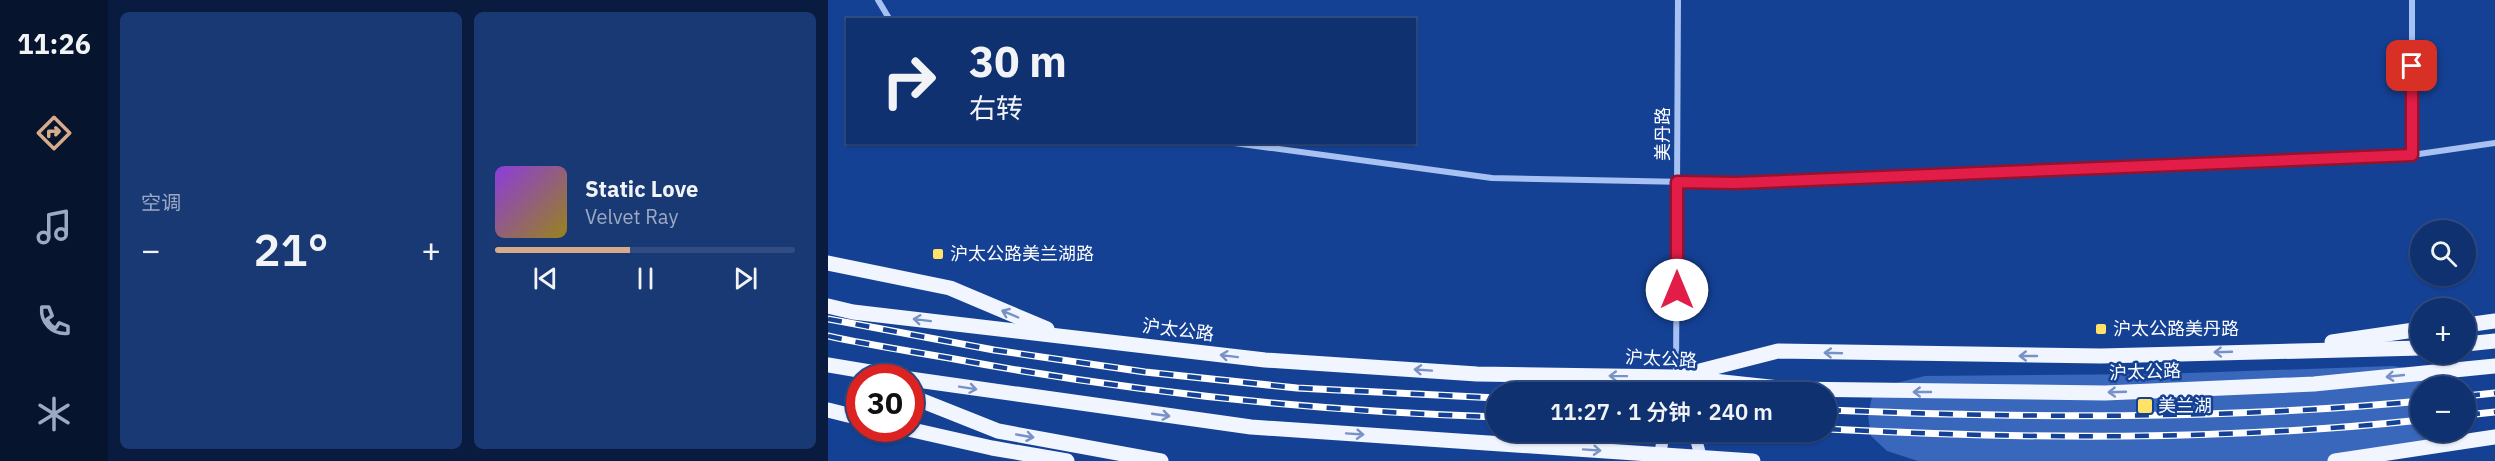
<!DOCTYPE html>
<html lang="zh">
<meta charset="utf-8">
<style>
body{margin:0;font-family:"IBM Plex Sans","Noto Sans SC",sans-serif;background:#193975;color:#f1f3f6;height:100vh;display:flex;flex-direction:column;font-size:22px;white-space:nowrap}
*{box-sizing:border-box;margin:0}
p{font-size:20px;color:#9ca9c3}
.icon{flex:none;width:33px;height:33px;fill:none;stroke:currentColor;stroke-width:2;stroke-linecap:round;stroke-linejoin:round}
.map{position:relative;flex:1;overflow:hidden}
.sheet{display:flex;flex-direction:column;gap:12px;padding:12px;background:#091b3e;width:720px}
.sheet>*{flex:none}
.top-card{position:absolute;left:18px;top:18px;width:570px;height:126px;border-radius:0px;box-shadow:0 2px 4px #0004,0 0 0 2px #304c83;background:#103170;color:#f1f3f6;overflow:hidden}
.buttons{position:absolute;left:1582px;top:220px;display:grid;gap:12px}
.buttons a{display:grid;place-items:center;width:66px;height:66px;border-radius:50%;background:#103170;box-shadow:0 2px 4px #0004,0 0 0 2px #304c83;font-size:30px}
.speed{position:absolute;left:18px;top:364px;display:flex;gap:12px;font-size:30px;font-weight:700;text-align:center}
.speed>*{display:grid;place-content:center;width:78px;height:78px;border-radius:50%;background:#103170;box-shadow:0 2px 4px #0004,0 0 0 2px #304c83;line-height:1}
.speed .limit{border:9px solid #d22;background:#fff;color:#111}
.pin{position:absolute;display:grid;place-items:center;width:51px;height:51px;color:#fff;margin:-26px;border-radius:12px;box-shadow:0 3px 9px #0006}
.me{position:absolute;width:66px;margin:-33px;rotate:0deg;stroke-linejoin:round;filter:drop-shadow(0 0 4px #0008)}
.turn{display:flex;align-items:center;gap:21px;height:126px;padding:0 24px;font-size:27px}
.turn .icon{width:78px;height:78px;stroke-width:2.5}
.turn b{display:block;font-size:42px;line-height:51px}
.big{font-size:45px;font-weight:600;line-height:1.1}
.sheet .tile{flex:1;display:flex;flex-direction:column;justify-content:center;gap:9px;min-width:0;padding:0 21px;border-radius:9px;background:#193975}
.song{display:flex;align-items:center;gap:18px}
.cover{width:72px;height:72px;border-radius:9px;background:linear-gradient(135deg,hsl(270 70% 55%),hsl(50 70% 35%))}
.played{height:6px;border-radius:3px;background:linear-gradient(90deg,#d6ab8b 45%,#304c83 45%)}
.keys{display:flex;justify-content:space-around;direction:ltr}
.heat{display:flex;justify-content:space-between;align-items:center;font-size:33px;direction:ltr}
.sheet .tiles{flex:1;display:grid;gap:12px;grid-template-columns:repeat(2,1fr)}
.trip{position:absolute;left:658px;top:382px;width:351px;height:60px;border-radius:30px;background:#103170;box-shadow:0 2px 4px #0004,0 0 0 2px #304c83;font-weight:600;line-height:60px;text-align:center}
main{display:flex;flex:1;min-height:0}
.menu{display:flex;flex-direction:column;width:108px;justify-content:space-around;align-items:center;background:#06142d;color:#9ca9c3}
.menu .icon{width:42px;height:42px}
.menu .current{color:#d6ab8b}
.menu b{font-size:27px;color:#f1f3f6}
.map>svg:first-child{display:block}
</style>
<main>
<nav class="menu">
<b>11:26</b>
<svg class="icon current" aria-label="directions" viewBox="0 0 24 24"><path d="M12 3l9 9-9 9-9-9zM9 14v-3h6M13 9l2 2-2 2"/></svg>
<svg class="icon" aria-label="music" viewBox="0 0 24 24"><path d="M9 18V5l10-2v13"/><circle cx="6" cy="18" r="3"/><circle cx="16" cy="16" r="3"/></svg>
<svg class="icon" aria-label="phone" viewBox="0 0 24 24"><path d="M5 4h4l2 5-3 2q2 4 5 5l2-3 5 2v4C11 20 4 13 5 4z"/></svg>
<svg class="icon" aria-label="climate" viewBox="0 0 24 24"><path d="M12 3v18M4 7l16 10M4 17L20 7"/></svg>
</nav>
<section class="sheet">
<div class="tiles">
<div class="tile"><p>空调</p>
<div class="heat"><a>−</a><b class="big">21°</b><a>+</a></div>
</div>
<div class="tile">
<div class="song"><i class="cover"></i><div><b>Static Love</b><p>Velvet Ray</p></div></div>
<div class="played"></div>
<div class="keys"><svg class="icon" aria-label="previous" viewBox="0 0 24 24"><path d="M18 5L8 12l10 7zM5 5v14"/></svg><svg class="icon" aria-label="pause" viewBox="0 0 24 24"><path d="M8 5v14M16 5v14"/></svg><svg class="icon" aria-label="next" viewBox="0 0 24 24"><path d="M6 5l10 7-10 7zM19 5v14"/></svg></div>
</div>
</div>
</section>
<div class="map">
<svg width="1667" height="461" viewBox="0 0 1667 461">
<rect width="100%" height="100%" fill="#154195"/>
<polygon fill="#3967bc" points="1565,366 1601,372 1625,382 1627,387 1593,387 1593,432 1617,432 1607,440 1524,461 1090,461 1059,451 1043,436 1040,415 1044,397 1060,385 1097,376 1333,374"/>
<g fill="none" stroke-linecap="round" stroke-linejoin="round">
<g stroke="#a6c1f2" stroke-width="6">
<polyline points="50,0 62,20"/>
<polyline points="399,142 664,178 908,183 1584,155 1667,143"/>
<polyline points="1584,155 1584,0"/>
<polyline points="848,377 850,0"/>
</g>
<g stroke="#d5e2fc" stroke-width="12">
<polyline points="848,377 853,393"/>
<polyline points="866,432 874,461"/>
<polyline points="831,461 836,432"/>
</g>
<g stroke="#f0f5ff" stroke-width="15">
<polyline points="0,263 122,288 219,329"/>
<polyline points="0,306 25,312 437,360 649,374 848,377 961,389 1277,393 1486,384 1667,366"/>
<polyline points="1638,325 1667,321"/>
<polyline points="1504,342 1593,329"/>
<polyline points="1638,344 1667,341"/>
<polyline points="0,365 78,378"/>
<polyline points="860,374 950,351 1273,356 1593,348"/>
<polyline points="82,379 423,427 925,461"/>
<polyline points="82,396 170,431 333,461"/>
<polyline points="0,410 32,418"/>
<polyline points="80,429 164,448 239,461"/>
<polyline points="1507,461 1667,437"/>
</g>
<defs>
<g id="rail">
<polyline points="0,319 166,350 317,372 469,388 669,398"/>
<path d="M 0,336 C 40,345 81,351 121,358 C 302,392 485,411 669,417"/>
<polyline points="1638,396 1667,393"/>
<path d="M 999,410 C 1197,418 1395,420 1593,401"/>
<polyline points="1638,415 1667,412"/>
<path d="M 999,429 C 1197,439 1395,441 1593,420"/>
</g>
</defs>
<use href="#rail" stroke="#fff" stroke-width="7"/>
<use href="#rail" stroke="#154195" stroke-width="4.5" stroke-dasharray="14" stroke-linecap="butt"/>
</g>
<defs><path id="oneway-shaft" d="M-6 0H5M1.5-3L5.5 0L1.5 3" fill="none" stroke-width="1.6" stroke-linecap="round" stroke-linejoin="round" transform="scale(1.5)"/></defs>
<g stroke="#7892c5">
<use href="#oneway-shaft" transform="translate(182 314) rotate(-157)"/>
<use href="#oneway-shaft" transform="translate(94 320) rotate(-173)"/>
<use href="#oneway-shaft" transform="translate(1395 352) rotate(178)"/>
<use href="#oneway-shaft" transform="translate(1005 353) rotate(-178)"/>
<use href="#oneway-shaft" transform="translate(401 356) rotate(-173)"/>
<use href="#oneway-shaft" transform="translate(1200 356) rotate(-180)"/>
<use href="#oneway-shaft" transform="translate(595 370) rotate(-176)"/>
<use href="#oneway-shaft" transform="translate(790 376) rotate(-179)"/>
<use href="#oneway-shaft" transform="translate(1567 376) rotate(174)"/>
<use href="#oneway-shaft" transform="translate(140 388) rotate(9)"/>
<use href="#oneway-shaft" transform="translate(1094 392) rotate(-180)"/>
<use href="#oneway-shaft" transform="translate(1289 392) rotate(178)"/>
<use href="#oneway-shaft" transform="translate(333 415) rotate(8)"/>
<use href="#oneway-shaft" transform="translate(527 434) rotate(4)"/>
<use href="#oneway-shaft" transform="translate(197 436) rotate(10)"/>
<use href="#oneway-shaft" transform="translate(764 450) rotate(4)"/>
</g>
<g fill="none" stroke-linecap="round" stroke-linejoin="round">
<defs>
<polyline id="route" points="849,290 849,182 908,183 1584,155 1584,66"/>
</defs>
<use href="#route" stroke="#92132f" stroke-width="15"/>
<use href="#route" stroke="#e11d48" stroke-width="10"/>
</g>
<g fill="#ffe266" stroke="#154195" stroke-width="2">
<rect x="104" y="248" width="12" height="12" rx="3"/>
<rect x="1267" y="323" width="12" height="12" rx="3"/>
<rect x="1309" y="398" width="16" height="16" rx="3"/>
</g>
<g text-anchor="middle" stroke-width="5" stroke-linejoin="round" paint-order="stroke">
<g font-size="18" fill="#fff" stroke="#154195">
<text transform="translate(835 134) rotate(-90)" y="6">美丹路</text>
<text transform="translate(350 330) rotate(7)" y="6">沪太公路</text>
<text transform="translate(833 359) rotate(3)" y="6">沪太公路</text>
<text transform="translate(1317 372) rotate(-2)" y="6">沪太公路</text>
</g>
<g font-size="18" fill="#fff" stroke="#154195" text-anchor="start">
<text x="122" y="260">沪太公路美兰湖路</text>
<text x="1285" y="335">沪太公路美丹路</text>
<text x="1330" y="412">美兰湖</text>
</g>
</g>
</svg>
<div class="buttons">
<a><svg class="icon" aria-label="search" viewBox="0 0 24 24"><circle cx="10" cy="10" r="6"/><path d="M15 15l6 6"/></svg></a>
<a>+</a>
<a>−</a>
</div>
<div class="speed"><div class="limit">30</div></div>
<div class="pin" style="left:1584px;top:66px;background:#d93025"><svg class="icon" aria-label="arrive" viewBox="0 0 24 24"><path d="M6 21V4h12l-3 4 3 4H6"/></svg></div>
<svg class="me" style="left:849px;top:290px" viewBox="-20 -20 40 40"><circle r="19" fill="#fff"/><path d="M0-13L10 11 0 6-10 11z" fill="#e11d48"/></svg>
<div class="trip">11:27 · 1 分钟 · 240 m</div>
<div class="top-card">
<div class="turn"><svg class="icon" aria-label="right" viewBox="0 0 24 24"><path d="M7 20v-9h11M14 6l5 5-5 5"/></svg><div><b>30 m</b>右转</div></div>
</div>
</div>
</main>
